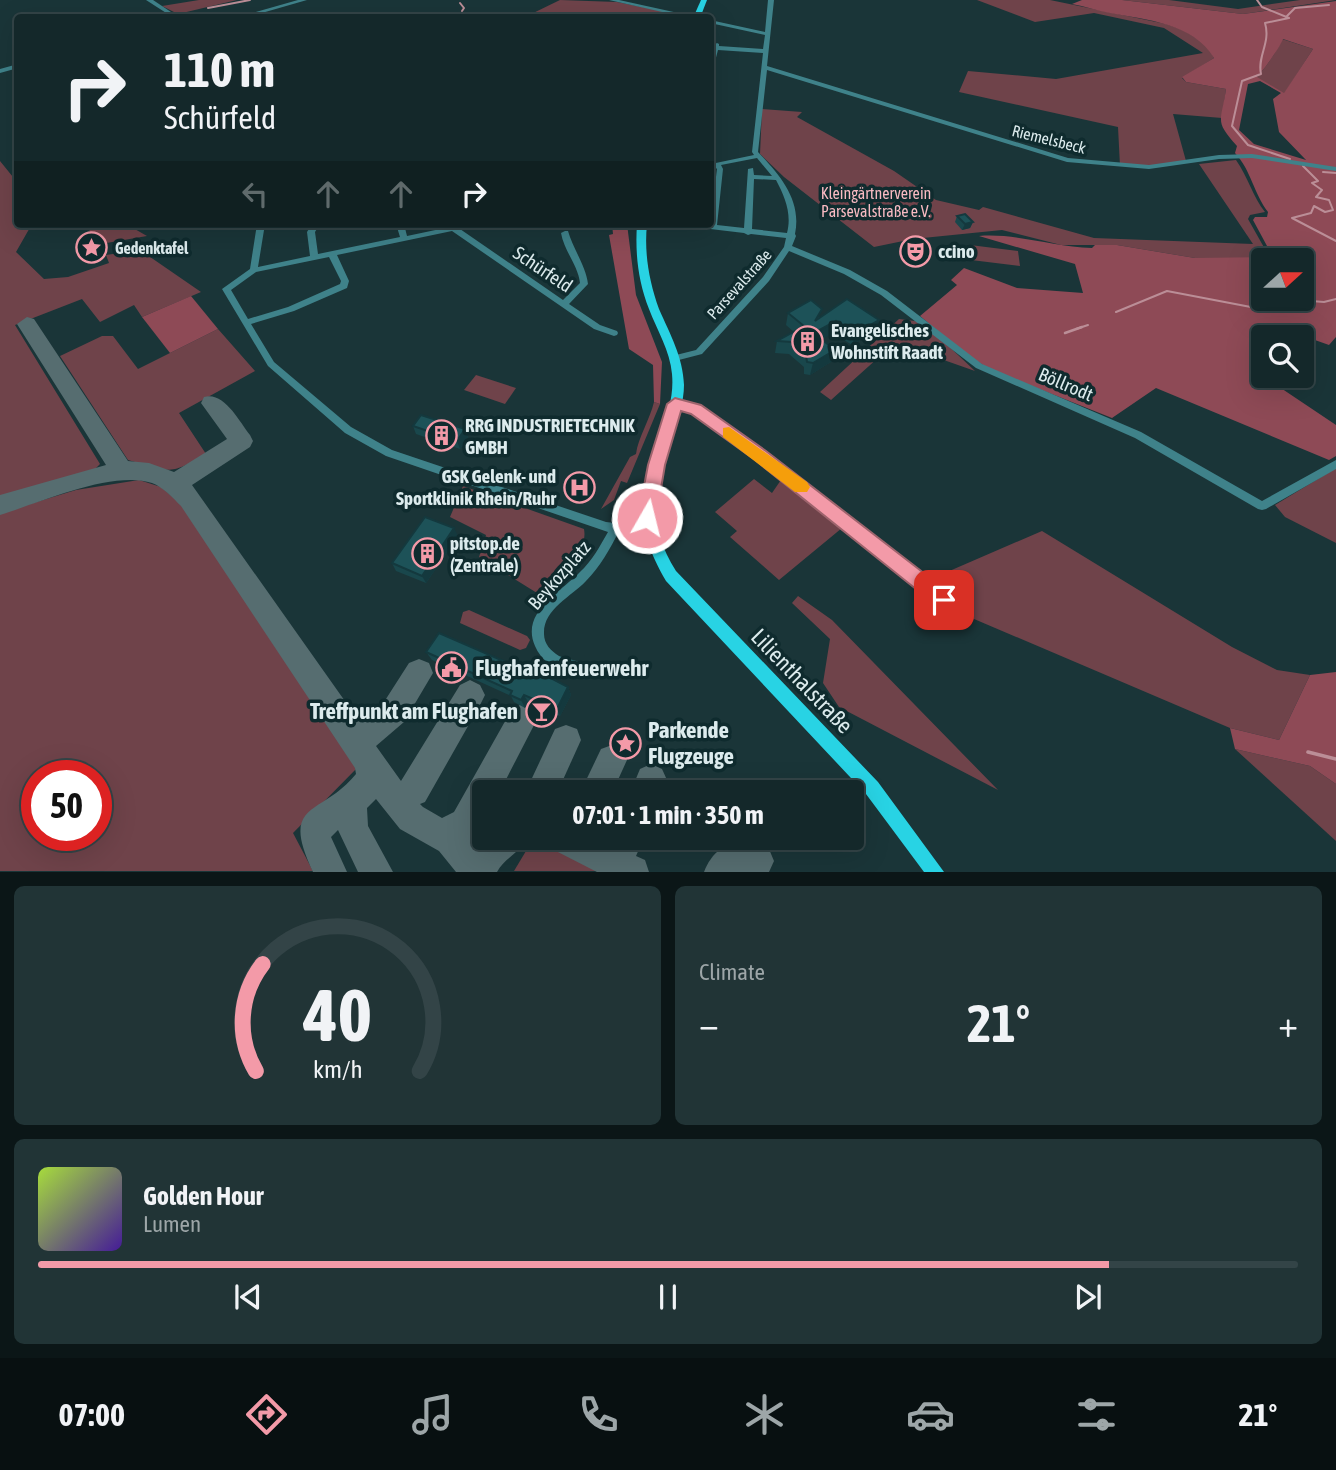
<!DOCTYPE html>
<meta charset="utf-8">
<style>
body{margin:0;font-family:"Asap Condensed",sans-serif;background:#213436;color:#f1f3f6;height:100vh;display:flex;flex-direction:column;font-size:26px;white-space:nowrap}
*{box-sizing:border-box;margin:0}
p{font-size:23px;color:#9da6a8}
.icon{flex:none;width:38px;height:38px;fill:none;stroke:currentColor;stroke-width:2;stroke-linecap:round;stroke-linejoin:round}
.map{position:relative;height:872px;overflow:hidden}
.sheet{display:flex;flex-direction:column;gap:14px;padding:14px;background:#0b1617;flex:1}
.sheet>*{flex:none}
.guide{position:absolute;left:14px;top:14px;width:700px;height:214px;border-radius:7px;box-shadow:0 7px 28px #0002,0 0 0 2px #334447;background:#14282a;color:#f1f3f6;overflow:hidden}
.needle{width:46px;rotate:69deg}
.buttons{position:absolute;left:1251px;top:248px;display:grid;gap:14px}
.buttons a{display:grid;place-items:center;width:63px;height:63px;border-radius:7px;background:#14282a;box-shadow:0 7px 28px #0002,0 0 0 2px #334447;font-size:35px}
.speed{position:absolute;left:21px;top:760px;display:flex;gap:14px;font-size:35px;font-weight:700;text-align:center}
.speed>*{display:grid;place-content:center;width:91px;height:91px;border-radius:50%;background:#14282a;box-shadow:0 7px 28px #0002,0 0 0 2px #334447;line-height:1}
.speed .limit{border:10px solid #d22;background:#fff;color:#111}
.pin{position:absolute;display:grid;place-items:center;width:60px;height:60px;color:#fff;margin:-30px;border-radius:14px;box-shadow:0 4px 10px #0006}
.me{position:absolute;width:77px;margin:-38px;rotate:8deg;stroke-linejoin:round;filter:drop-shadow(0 0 5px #0008)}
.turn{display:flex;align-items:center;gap:24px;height:147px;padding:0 35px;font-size:32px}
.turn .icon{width:91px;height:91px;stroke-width:2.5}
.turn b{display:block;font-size:49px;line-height:60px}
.lanes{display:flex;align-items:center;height:66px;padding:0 35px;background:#0003;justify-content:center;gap:35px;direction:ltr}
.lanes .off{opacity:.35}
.big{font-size:52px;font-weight:700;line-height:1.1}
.sheet .widget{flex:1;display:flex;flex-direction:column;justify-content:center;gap:10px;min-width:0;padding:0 24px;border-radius:10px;background:#213436}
.sheet .dial{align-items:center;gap:0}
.dial svg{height:182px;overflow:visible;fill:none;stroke:#334447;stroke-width:7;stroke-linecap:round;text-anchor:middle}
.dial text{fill:#f1f3f6;stroke:none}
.song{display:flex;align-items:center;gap:21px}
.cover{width:84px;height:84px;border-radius:10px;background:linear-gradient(135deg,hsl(80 70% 55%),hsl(260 70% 35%))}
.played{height:7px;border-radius:4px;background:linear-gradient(90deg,#f39aa8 85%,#334447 85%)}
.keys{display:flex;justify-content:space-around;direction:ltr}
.heat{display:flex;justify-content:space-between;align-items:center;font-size:38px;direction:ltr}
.sheet .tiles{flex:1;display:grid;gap:14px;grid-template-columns:1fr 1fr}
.widget:last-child{grid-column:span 2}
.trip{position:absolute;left:472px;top:780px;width:392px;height:70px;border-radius:7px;background:#14282a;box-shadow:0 7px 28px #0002,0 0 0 2px #334447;font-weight:700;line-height:70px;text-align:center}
.menu{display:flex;height:112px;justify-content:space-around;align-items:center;background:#081011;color:#9da6a8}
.menu .icon{width:49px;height:49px}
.menu .active{color:#f39aa8}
.menu b{font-size:32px;color:#f1f3f6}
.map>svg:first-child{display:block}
</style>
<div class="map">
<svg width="1336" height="872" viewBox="0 0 1336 872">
<rect width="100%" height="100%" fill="#1a3538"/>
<g fill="#6f434a" fill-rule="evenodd">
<polygon points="199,0 237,0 178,14 162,6"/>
<polygon points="560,0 617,2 683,15 525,17"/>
<polygon points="977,0 1050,0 1166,24 1183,30 1207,45 1214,58 1182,78 1186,82 1226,89 1222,118 1173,114 1186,161 1165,165 1120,166 1118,127 959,92 968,71 1056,79 1203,53 1164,28 1094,13 1035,22"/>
<polygon points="1122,0 1169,0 1238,9 1300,0 1336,0 1243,14"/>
<path d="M 1282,39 L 1313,49 L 1284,94 L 1256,78 C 1265,68 1279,49 1282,39 Z"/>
<path d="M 762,109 L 802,112 L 797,117 L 894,171 L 936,200 L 979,210 L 983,207 L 1094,238 L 1253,244 L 1199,164 L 1236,160 C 1248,177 1253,197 1265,212 L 1250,215 L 1248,219 L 1270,258 L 1195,258 L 1117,245 L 1061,245 L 1002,230 L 913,239 L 874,247 L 784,177 L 760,154 Z"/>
<polygon points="0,161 17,182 18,224 32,224 16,252 44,279 68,277 109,263 106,255 140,250 201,292 142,317 134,305 100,322 82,299 15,325 100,464 93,471 0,498"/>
<polygon points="87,224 126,224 147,236 95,245"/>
<polygon points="970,245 1018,251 1020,266 971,260"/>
<polygon points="899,319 923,322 975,371 904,346 888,349 831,400 820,392"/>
<path d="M 218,329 L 255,371 L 179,413 L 206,454 C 169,476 169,472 128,460 L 60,356 L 102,336 L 113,336 L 138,369 Z"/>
<polygon points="476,375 516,388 505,404 464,390"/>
<path d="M 654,402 L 660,404 L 627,483 L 621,481 L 614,500 L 601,509 L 630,457 L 636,454 C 638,438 650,419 654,402 Z"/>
<polygon points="1336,468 1336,543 1285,517 1275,505"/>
<polygon points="783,477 842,528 779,580 730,537 737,531 715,512 754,479 772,493"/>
<path d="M 139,480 L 161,487 L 181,504 L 358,767 L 293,833 L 313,871 L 0,871 L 0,513 L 76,490 ZM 37,775 L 96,775 L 96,835 L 37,835 Z"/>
<path d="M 463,486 L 584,529 C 589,556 555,576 537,593 L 479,557 L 486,535 L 450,517 Z"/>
<polygon points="1042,531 1232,647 1277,670 1310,675 1279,740 1230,728 967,616 924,582"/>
<polygon points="798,596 832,620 998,790 839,707 823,683 830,639 792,603"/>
<polygon points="469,610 527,636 530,640 526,648 520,650 460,623 463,612"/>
<polygon points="1235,749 1310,766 1336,784 1336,841"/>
<polygon points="546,844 600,871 514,871 526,851"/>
</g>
<g fill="#8e4a56" fill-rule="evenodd">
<path d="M 1082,0 L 1122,0 L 1243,14 L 1336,1 L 1336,337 L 1329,345 L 1312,339 L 1302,347 L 1302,338 L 1264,338 L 1263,376 L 1336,425 L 1336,456 L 1329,460 L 1156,388 L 1112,418 L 989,369 L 962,351 L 920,316 L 957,285 L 951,280 L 964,268 L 1017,288 L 1083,293 L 1075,264 L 979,236 C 1017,233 1053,247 1092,248 L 1095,245 L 1117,245 L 1195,258 L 1273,257 L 1253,220 L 1255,217 L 1267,217 L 1268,212 C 1254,194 1251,170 1235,153 L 1237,146 C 1214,120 1221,123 1226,89 L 1186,82 L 1182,77 L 1214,58 C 1193,23 1147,20 1110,13 C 1097,11 1085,6 1072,4 ZM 1283,39 L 1313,49 L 1284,93 L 1257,77 C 1265,68 1279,49 1283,39 ZM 1260,81 L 1281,93 L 1273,99 L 1279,132 L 1306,160 L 1254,144 L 1239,130 L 1248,84 ZM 1264,261 L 1302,261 L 1302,299 L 1264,299 Z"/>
<polygon points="612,224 627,224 636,295 662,362 660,404 654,402 653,365 629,349 609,235 613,234"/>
<polygon points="191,296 218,329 170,353 142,317"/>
<polygon points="1336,672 1336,784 1310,766 1235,749 1230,728 1279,740 1310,675"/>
</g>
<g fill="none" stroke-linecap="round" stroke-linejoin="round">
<g stroke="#bb8e97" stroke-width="2">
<path d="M 1257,0 L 1262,7 L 1289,18 L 1265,23 C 1271,43 1257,56 1261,74 L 1242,81 L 1232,126 L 1248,145 L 1290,159"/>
<polyline points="460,3 464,8 462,11"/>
<polyline points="208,8 250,0"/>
<polyline points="1287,16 1295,8 1329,5"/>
<polyline points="1303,166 1318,181 1312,183 1322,190 1316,197 1329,200 1333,210 1325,212 1314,206 1311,213 1292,218 1336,241"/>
<polyline points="1323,172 1336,173"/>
<polyline points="1116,312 1167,291 1256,308 1269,304 1299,304 1299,300 1324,302 1336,299"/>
<polyline points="1076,329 1088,325"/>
</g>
<polyline stroke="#bb8e97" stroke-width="2.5" points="1065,333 1082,327"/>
<polyline stroke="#bb8e97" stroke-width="3.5" points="1308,752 1336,759"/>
<g fill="#566d70" fill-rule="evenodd">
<path d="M 27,317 L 34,319 L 128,461 L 149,463 L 174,472 L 227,439 L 201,403 L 204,397 C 224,391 239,421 250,435 L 253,441 L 250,447 L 192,485 L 359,721 L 384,702 L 409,663 L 419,659 L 429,663 L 433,673 L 404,722 L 376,746 L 401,781 L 460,685 L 470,680 L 480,685 L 485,695 L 480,705 L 425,802 L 420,804 L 423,807 L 442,818 L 454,812 L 512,709 L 522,704 L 532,709 L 537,719 L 532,729 L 499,793 L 485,793 L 485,819 L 472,838 L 476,843 L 485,835 L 485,838 L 526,838 C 520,854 505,857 497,872 L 456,872 L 439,851 L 400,829 L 376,799 L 367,808 L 368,826 L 393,872 L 358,872 L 338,830 L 331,837 L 347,872 L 313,872 C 279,800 321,817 356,774 L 355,768 L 181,506 C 173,498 163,487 152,483 C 112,470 39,503 0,515 L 0,495 L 106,465 L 17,324 Z"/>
<polygon points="566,725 577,729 581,740 557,793 525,793 555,729"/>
<polygon points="612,745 623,749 627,760 612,793 580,793 601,749"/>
<polygon points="651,764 662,769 667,780 662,793 630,793 640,769"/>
<polygon points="550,838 644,838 636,856 645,860 649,872 597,872 554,850"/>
<path d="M 746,840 L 769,849 L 774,861 L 769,872 L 704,872 C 711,853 726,841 746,840 Z"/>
</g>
<g fill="#3f828a" fill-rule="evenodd">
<polygon points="146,0 153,0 180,18 174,18"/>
<polygon points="298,0 307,0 244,18 234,18"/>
<polygon points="609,0 619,0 701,18 689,18"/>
<path d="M 768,0 L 774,0 L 767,66 L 1068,158 L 1149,165 L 1219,155 L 1252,154 L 1336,167 L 1336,171 L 1252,158 L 1219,159 L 1149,169 L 1067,162 L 767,70 L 758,152 C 780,175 802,200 795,234 L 796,236 L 792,246 L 850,270 L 887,291 L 982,364 L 1141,432 L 1262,501 L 1336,460 L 1336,469 L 1266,509 L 1262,510 L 1258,509 L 1135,438 L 976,368 L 881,295 L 844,274 L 789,251 L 769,281 L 702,354 L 675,361 L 672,360 L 671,358 L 672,356 L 696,350 L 763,277 L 784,247 L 786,238 L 751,234 L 748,235 L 744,233 L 685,226 L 681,224 L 710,224 L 717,169 L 715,167 L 711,166 L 711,164 L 754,155 L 752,152 L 763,53 L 718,50 L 713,69 L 710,71 L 710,57 L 714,45 L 717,43 L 719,44 L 719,46 L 763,49 L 765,35 L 710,23 L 710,20 L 765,32 ZM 757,158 L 772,176 L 754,175 L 753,168 L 748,169 L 744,228 L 717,225 L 723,169 L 721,165 ZM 754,179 L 776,180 C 785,197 792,214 787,233 L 752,229 Z"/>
<polygon points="18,64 18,68 0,73 0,69"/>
<path d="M 257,224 L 265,224 L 258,267 L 310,256 L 307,232 L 312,224 L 320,224 L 315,232 L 318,254 L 400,237 L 396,224 L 404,224 L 407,236 L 464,224 L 479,224 L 478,226 L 460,229 L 563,300 L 580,283 C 578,265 564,251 561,233 L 565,231 L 568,231 C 573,249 586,266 588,284 L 569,304 L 600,325 L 617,331 L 618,333 L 617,335 L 614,336 L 594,329 L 452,231 L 337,255 L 349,281 L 347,288 L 294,311 L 251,324 L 274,362 L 351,427 L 392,450 L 606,522 L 615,523 L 647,514 L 651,515 L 652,518 L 651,521 L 619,531 C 610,549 600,567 586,581 C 571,597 543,609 544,634 C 544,644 551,651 559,656 C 565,659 572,659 579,662 L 581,666 L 579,670 C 569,673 557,669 548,663 C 542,658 538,653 535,646 C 520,612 561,592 580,572 C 592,561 600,546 608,532 L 386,456 L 345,433 L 268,366 L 222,289 L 250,269 ZM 329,257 L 341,281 L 340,284 L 288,307 L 248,319 L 231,290 L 256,272 Z"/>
<polygon points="675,400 699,407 763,452 968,612 970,616 968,620 964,621 960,620 757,458 693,413 672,407 670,404"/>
</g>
<g fill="#28d3e4" fill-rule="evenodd">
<polygon points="701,0 707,0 700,18 693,18"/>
<path d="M 637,224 L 647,224 C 644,253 649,281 659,309 C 670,334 683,357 684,385 C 684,402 678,417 673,432 C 656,487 644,520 676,571 L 878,782 L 944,872 L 924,872 L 866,794 L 666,581 C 632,523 641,493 661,432 C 668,413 674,395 672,374 C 670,351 657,330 649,309 C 638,281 635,253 637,224 Z"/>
</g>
</g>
<g fill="#19474c">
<polygon points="957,216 973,222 970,228 962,230 955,222"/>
<polygon points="788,313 821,317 879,320 875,331 852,345 833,333 822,339 830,346 840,347 837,358 810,375 804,374 804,367 789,354 775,353 777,341 794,332 786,325"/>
<polygon points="413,426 465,429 468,438 460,449 416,434"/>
<polygon points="458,536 426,583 396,571 392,563"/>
<polygon points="426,652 524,670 568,687 571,695 560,716 528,702 525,708 514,702 511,696 432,660"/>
</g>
<g fill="#14393e">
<polygon points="973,222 970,228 962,230 965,224"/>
<polygon points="879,320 875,331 852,345 856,333"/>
<polygon points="836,321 833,333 812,345 814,333"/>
<polygon points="840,347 837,358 810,375 813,363"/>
<polygon points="465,429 468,438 460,449 457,441"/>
<polygon points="454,528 458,536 426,583 422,576"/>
<polygon points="568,687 571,695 560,716 557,709"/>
<polygon points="524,695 528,702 525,708 521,700"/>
</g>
<g fill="#1d5258" stroke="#14393e" stroke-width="2">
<polygon points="965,214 973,222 965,224 957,216"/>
<polygon points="847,299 879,320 856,333 836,321 814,333 830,346 840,347 813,363 807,362 806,355 792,342 777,341 804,326 788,313 811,300 822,309 815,321"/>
<polygon points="421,415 465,429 457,441 413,426"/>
<polygon points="425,517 454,528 422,576 392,563"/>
<polygon points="439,633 524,670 526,665 568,687 557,709 524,695 521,700 510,695 512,691 426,652"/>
</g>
<polygon fill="#f39aa8" stroke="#9e646d" stroke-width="2" points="675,398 701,405 766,451 951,594 953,600 951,606 944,609 937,606 755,460 691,414 681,411 665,465 656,518 653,523 641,523 638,518 648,465 667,404"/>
<polygon fill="#f59e0b" points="729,427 807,482 810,487 807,492 795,492 723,437 723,428"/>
<defs>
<symbol id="sight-ring" viewBox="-11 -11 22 22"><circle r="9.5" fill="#0f2b2e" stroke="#f39aa8" stroke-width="1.5"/><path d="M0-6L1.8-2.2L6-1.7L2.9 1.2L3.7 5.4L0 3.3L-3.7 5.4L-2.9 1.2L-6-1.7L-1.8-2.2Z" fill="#f39aa8"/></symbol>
<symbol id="theatre-ring" viewBox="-11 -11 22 22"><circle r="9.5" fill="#0f2b2e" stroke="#f39aa8" stroke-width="1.5"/><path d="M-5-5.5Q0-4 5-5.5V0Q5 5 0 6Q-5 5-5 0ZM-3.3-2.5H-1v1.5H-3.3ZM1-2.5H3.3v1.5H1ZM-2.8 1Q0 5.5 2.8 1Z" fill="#f39aa8"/></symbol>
<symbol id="building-ring" viewBox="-11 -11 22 22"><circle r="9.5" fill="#0f2b2e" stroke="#f39aa8" stroke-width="1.5"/><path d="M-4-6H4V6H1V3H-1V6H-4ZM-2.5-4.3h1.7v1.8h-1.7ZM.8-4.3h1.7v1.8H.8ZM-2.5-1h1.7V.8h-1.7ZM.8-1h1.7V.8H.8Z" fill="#f39aa8"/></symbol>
<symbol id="hospital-ring" viewBox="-11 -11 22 22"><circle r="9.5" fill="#0f2b2e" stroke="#f39aa8" stroke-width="1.5"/><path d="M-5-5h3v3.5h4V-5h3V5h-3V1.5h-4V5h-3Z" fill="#f39aa8"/></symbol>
<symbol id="civic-ring" viewBox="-11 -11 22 22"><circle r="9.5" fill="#0f2b2e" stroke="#f39aa8" stroke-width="1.5"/><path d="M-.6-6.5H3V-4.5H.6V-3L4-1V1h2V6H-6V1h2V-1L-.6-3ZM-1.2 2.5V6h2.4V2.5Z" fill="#f39aa8"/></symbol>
<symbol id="bar-ring" viewBox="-11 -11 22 22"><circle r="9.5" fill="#0f2b2e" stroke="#f39aa8" stroke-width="1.5"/><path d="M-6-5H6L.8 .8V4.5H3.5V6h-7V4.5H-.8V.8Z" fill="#f39aa8"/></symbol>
</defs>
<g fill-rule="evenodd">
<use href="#sight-ring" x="74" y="230" width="35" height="35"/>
<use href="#theatre-ring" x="898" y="234" width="35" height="35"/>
<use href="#building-ring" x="790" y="324" width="35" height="35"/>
<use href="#building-ring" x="424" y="418" width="35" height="35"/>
<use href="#hospital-ring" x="562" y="470" width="35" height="35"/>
<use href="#building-ring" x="410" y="536" width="35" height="35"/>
<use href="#civic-ring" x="434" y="650" width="35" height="35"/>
<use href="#bar-ring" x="524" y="694" width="35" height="35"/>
<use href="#sight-ring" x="608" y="726" width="35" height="35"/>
</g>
<g text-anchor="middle" stroke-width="7" stroke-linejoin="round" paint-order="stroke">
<g font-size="16" fill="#dcebed" stroke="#0f2b2e">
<text transform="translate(1049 139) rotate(14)" y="6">Riemelsbeck</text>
<text transform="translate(739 284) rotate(-48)" y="6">Parsevalstraße</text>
</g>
<g font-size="16" fill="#f8bac2" stroke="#0f2b2e">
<text x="876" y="199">Kleingärtnerverein<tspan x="876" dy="18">Parsevalstraße e.V.</tspan></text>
</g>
<g font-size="16" font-weight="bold" fill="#dcebed" stroke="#0f2b2e" text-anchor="start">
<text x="115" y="254">Gedenktafel</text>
</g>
<g font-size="19" font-weight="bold" fill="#dcebed" stroke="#0f2b2e" text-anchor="start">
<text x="938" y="258">ccino</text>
<text x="831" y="337">Evangelisches<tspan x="831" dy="22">Wohnstift Raadt</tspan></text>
<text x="465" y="432">RRG INDUSTRIETECHNIK<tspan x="465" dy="22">GMBH</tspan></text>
<text x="556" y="483" text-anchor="end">GSK Gelenk- und<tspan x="556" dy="22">Sportklinik Rhein/Ruhr</tspan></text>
<text x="450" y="550">pitstop.de<tspan x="450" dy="22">(Zentrale)</tspan></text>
</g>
<g font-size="19" fill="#dcebed" stroke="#0f2b2e">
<text transform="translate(543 269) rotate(34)" y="7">Schürfeld</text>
<text transform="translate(1066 384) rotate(23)" y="7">Böllrodt</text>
<text transform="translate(559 575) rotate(-49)" y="7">Beykozplatz</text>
</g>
<g font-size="23" font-weight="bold" fill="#dcebed" stroke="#0f2b2e" text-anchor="start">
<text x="475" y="676">Flughafenfeuerwehr</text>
<text x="518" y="719" text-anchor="end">Treffpunkt am Flughafen</text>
<text x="648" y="738">Parkende<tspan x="648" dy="26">Flugzeuge</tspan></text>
</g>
<g font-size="23" fill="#dcebed" stroke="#0f2b2e">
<text transform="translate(802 681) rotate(46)" y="8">Lilienthalstraße</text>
</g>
</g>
</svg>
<div class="buttons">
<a><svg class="needle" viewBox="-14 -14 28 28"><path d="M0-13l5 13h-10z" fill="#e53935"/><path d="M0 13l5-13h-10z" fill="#9da6a8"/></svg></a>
<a><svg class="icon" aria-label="search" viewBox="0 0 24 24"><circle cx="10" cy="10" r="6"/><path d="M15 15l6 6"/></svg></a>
</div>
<div class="speed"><div class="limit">50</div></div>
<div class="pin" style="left:944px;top:600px;background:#d93025"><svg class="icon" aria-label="arrive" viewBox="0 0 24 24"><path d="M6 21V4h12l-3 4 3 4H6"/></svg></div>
<svg class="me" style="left:647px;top:518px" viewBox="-20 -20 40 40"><circle r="17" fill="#f39aa8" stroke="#fff" stroke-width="3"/><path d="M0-11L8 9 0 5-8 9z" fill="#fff"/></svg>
<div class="trip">07:01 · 1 min · 350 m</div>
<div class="guide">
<div class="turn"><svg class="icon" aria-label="right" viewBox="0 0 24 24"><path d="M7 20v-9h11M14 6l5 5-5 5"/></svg><div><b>110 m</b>Schürfeld</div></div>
<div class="lanes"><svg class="icon off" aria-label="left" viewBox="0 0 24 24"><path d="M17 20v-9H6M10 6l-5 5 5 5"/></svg><svg class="icon off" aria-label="ahead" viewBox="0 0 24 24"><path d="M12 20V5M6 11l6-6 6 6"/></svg><svg class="icon off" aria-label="ahead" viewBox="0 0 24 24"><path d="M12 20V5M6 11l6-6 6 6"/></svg><svg class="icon" aria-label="right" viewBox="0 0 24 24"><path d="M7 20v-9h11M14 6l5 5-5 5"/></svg></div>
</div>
</div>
<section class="sheet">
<div class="tiles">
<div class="widget dial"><svg viewBox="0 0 100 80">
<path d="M14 69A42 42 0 1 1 86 69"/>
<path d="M14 69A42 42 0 0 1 17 22" stroke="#f39aa8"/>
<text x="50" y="56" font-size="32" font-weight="700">40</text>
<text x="50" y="72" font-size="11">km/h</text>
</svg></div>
<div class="widget"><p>Climate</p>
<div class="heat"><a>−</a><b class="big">21°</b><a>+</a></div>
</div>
<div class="widget">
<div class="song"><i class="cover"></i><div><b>Golden Hour</b><p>Lumen</p></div></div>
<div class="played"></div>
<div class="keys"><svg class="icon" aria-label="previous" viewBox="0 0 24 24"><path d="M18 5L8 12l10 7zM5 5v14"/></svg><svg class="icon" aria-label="pause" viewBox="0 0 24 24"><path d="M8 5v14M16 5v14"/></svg><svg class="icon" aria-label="next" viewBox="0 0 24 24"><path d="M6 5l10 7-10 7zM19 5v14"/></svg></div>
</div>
</div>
</section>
<nav class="menu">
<b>07:00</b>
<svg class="icon active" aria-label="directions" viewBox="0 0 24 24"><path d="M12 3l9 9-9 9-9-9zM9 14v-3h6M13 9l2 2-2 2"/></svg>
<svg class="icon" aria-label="music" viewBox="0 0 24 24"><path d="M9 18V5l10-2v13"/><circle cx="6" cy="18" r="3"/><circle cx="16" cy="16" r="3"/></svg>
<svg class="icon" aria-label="phone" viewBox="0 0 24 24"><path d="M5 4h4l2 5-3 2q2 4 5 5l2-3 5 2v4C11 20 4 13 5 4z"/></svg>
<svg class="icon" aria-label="climate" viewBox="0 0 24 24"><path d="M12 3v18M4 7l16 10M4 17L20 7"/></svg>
<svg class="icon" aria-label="car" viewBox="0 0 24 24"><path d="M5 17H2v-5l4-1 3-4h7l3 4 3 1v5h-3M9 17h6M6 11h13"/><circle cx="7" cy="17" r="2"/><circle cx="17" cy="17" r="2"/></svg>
<svg class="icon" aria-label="filters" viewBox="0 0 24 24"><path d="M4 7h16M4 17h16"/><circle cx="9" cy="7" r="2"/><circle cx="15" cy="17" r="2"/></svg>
<b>21°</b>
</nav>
